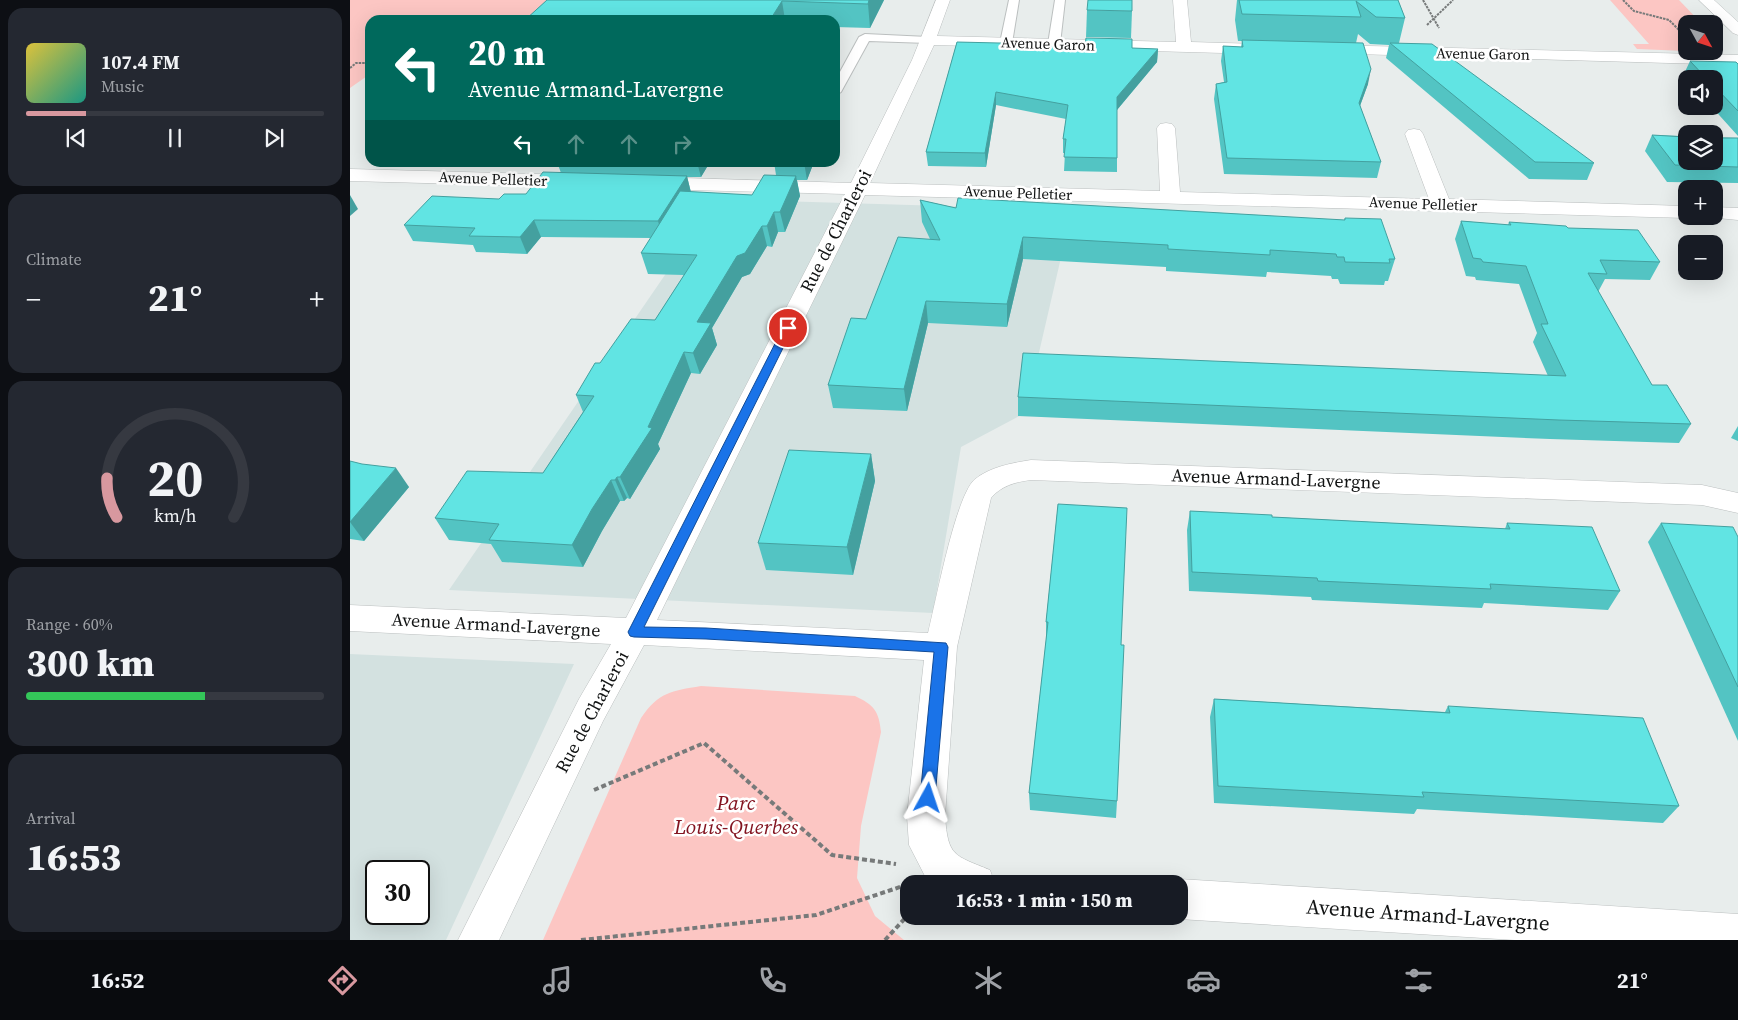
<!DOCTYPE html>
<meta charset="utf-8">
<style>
body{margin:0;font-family:"Source Serif 4",serif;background:#242831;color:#f1f3f6;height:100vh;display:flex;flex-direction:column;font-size:19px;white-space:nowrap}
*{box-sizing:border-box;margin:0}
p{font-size:16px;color:#9ea1a6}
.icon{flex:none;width:28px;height:28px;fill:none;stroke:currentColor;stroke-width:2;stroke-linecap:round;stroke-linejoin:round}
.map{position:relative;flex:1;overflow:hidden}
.side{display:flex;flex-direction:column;gap:8px;padding:8px;background:#0d0f14;width:350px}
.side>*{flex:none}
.top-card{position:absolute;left:15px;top:15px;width:475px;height:152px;border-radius:15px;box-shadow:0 5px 20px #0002;background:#00695c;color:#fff;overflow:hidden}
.needle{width:32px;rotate:130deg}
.fabs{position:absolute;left:1328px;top:15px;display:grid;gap:10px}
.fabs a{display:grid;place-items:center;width:45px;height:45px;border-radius:10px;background:#171b24;box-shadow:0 5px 20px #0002;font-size:25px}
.speed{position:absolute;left:15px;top:860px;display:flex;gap:10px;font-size:25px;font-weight:700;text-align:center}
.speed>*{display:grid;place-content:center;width:65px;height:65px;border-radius:50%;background:#171b24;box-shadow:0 5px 20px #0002;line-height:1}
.speed .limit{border:2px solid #111;border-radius:8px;background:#fff;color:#111}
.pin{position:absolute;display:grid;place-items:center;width:42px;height:42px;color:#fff;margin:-21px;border:2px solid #fff;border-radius:50%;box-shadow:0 1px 5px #0007}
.me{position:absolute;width:55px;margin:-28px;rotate:5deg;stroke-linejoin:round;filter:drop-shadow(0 0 4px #0008)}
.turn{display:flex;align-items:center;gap:18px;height:105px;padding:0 20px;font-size:22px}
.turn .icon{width:65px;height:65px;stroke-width:2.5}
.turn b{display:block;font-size:35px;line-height:42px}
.lanes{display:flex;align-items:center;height:48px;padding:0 20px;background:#0003;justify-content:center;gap:25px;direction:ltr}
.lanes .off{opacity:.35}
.big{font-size:38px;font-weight:800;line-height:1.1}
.side .widget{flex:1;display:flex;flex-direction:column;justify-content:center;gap:8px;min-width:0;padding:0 18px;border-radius:15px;background:#242831}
.side .dial{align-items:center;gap:0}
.dial svg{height:130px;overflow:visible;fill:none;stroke:#363941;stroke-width:7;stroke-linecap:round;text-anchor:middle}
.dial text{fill:#f1f3f6;stroke:none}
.song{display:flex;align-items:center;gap:15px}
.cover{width:60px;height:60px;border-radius:8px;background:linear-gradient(135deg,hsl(50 70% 55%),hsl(170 70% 35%))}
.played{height:5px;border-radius:2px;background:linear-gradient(90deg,#d8989f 20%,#363941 20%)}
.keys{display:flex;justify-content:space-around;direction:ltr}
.heat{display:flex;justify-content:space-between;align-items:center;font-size:28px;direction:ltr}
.charge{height:8px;border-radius:4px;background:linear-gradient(90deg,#34c759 60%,#363941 0)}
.trip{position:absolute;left:550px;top:875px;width:288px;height:50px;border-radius:15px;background:#171b24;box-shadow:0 5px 20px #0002;font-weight:800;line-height:50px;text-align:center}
.menu{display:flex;height:80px;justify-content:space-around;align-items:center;background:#090b0e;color:#9ea1a6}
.menu .icon{width:35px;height:35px}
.menu .current{color:#d8989f}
.menu b{font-size:22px;color:#f1f3f6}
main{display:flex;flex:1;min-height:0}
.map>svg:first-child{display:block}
</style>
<main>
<section class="side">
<div class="widget">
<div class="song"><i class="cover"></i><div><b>107.4 FM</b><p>Music</p></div></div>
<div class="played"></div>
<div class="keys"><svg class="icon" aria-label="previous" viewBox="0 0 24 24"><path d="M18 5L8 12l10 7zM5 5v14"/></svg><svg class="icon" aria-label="pause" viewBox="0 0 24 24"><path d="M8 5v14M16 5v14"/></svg><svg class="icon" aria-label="next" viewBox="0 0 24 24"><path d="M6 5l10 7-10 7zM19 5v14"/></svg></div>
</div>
<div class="widget"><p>Climate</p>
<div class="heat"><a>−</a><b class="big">21°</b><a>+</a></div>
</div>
<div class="widget dial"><svg viewBox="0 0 100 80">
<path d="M14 69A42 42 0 1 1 86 69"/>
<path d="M14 69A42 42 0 0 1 8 45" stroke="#d8989f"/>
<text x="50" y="56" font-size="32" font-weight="700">20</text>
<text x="50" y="72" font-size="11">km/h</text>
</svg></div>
<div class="widget"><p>Range · 60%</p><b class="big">300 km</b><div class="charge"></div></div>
<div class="widget"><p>Arrival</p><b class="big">16:53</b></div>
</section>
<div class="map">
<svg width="1388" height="940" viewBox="0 0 1388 940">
<rect width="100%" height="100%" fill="#e8edec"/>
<g fill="#d3e1e0" fill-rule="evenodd">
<polygon points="367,199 722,210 675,413 611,447 583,613 99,590"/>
<path d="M 0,654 L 224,664 L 96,940 L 0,940 ZM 26,871 L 69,871 L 69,914 L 26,914 Z"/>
</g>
<g fill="#fcc6c3">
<polygon points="0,0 230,0 209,20 20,20 20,74 0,88"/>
<polygon points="1260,0 1329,0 1352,24 1336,24 1336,51 1287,49 1283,44 1299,44"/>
<path d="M 351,686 L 505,696 C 524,705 529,711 531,732 L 511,826 L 507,878 L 525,916 L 554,940 L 193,940 L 291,718 C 309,692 321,691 351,686 Z"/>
</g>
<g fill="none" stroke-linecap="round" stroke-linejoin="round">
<defs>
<g id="service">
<polygon points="659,0 669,0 662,43 656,46 650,43"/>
<polygon points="705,0 715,0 710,44 704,47 698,44"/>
<polygon points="515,34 578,37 584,40 578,43 519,41 491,92 485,96 485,81 509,37"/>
</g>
<g id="minor">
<path d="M 586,0 L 600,0 L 587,36 L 826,42 L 823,0 L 837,0 L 841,42 L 909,44 L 915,46 L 917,49 L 915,52 L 909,54 L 584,45 L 520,183 L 810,191 L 807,128 L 810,124 L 816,123 L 822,124 L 825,128 L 830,192 L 1079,199 L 1055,134 L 1058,130 L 1064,129 L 1070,130 L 1073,134 L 1099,199 L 1336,206 L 1336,216 L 1343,216 L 1336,218 L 515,195 L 307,620 L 578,633 C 586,601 605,499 624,480 C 639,467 662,463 681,460 L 1352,485 L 1388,493 L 1388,513 L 1352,505 L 681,480 C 665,482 651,486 641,498 L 607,647 L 595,816 C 598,857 604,855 640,870 L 645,884 L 582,884 L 577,880 L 559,845 L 557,816 L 574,660 L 294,645 L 253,721 L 149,940 L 108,940 L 229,699 L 261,644 L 0,631 L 0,605 L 276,618 L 495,194 L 301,189 L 294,187 L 291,183 L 294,179 L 301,177 L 501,183 L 562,60 Z"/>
<polygon points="1349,0 1364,0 1388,22 1388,35 1383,33"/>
<polygon points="977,45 1388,55 1388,65 971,53 969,50 971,47"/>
<polygon points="0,169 223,175 230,177 233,181 230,185 223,187 0,181"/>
<polygon points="1364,207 1388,208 1388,220 1357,217 1364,216"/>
<polygon points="829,879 1388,914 1388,940 1165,940 829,919 823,916 829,916 829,884 818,884"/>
</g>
</defs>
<use href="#service" stroke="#bbbfbf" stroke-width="2"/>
<use href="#minor" stroke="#bbbfbf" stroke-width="1"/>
<g stroke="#777a7a" stroke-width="2" stroke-dasharray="2.5 1" stroke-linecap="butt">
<polyline points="1073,0 1089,28"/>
<polyline points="1273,0 1284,11 1319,20 1332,33"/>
<polyline points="1077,25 1103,0"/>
<polyline points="0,68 6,63 20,63"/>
</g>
<g stroke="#777a7a" stroke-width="4" stroke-dasharray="5 3" stroke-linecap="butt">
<polyline points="244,790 354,743 482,855 546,864"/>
<polyline points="231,940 466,915 556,885"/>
<polyline points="535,940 559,914"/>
</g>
<use href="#service" fill="#fff" fill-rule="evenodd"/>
<use href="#minor" fill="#fff" fill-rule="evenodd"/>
</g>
<g fill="#53c4c3">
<polygon points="197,0 534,0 520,28 485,27 485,20 175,20"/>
<polygon points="887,0 1048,0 1055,18 1049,43 1244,163 1237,180 1179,179 1036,58 1039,45 1020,44 1008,34 1006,43 1018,84 1010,106 1031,162 1027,178 874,174 864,99 866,84 874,82 871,61 873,46 891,47 892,41 888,41 885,20"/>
<polygon points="737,10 782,11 781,38 736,37"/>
<polygon points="607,42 808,49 807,62 767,110 767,172 714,171 715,153 713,153 713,139 716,119 646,105 636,167 578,166 576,152"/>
<polygon points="1340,61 1388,64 1388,136 1361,106 1364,106 1364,79 1336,79 1336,80 1333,76"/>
<polygon points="1302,135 1388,138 1388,183 1317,182 1295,151"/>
<polygon points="207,162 360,162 351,177 337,177 341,192 402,195 426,175 424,162 464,162 457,180 447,180 450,196 435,232 428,232 422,247 417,246 400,274 392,277 362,328 367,345 350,374 341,373 308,444 310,449 280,499 277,498 274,501 270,501 252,531 233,567 152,562 141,544 99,540 85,518 193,473 233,412 226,395 250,363 305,320 334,275 298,274 291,253 301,238 191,237 177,254 126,252 123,245 63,241 54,225 149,199 176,194 211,173"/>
<polygon points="570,200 606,208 994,220 995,218 1045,259 1038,281 1035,281 1034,285 990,284 988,279 982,279 981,276 917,272 916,277 816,271 816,267 673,259 657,327 578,323 557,411 483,408 478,385 516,319 580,239 572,222"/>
<polygon points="1111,221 1158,225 1159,222 1218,228 1310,262 1300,280 1255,279 1248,292 1302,385 1341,424 1329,443 1200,439 668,416 668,397 1198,376 1183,342 1187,333 1169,284 1126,280 1125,277 1116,276 1105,239"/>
<polygon points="1388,426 1388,441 1381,438"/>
<polygon points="521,454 525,481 503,575 416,570 408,543"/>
<polygon points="0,461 59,487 14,541 0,539"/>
<polygon points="708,504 771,645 767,801 766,818 680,810 679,793 696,641 696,622"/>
<polygon points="840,511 922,517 1155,529 1157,523 1270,591 1258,610 1134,603 1132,608 962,600 961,597 839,591 837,530"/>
<polygon points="1311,523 1388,537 1388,741 1298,542"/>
<polygon points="864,699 1095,712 1098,706 1329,806 1313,823 1067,809 1064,814 864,803 860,717"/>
</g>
<g fill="#44a09f">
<polygon points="519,0 534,0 520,28 518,4"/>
<polygon points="432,1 435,20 420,20"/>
<polygon points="808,49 807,62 766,111 767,97"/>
<polygon points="1021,69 1018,84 1005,119 1009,103"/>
<polygon points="646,92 646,105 636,167 635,153"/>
<polygon points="347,162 360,162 351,177"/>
<polygon points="454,162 464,162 457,180"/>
<polygon points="337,176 341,193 313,238 308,221"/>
<polygon points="446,176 450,196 435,232 430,212"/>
<polygon points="0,195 8,209 0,216"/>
<polygon points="424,212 428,232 422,247 417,226"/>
<polygon points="184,220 191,237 177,254 170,237"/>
<polygon points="412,226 417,246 400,274 392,277 362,328 367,345 350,374 343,353 347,322 387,256"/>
<polygon points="673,237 673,259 657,327 657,304"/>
<polygon points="576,301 578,323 557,411 554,389"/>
<polygon points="334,352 341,373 308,444 310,449 280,499 270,477 298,427"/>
<polygon points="521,454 525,481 503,575 497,547"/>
<polygon points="46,468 59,487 14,541 0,522"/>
<polygon points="267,477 277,498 274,501 265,480"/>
<polygon points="261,480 270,501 252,531 233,567 222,545 242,509"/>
</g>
<g fill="#61e4e3" stroke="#44a09f">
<polygon points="197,0 519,0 518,4 432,1 420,20 175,20"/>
<polygon points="738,0 782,0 782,11 737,10"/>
<polygon points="889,0 1048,0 1055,18 1026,17 1006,1 1011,17 892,14"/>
<polygon points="736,38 782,39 782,48 808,49 767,97 767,158 714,157 716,139 713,139 718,105 646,92 635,153 576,152 607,42 735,45"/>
<polygon points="892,40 1013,43 1021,69 1009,103 1031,162 877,158 866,84 877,82 873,46 893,47"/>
<polygon points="1040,43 1082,44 1244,163 1185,162"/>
<polygon points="1340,61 1386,62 1388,64 1388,111 1364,86 1364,79 1357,79"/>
<polygon points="1302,135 1336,137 1336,161 1364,161 1364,138 1388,138 1388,167 1325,165"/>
<polygon points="193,172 337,176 308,221 184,220 170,237 119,236 125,228 54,225 82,196 149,199 154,194 176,194"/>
<polygon points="414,175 446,176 430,212 424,212 417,226 412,226 395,253 387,256 347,322 361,323 343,353 334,352 298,427 302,428 270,477 267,477 265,480 261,480 242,509 222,545 139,540 149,524 85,518 117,471 193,473 244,396 226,395 245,363 250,363 281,319 305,320 347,255 291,253 330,191 402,195"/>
<polygon points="608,198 995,220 995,218 1031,219 1045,259 1039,259 1040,263 995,262 994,257 987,257 986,254 920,250 920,255 818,249 818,245 673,237 657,304 576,301 554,389 478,385 501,318 516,319 548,237 590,240 570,200 606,208"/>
<polygon points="1111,221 1161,225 1159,222 1216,226 1218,228 1288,230 1310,262 1250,260 1257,274 1238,273 1302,385 1317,385 1341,424 1209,420 668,397 673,353 1216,376 1191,324 1198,324 1176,266 1133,262 1131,259 1123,258"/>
<polygon points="439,450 521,454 497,547 408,543"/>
<polygon points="0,461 12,464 46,468 0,522"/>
<polygon points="708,504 777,508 771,645 774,645 767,801 679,793 698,622 696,622"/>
<polygon points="840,511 922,515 922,517 1160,529 1157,523 1242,527 1270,591 1140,584 1141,589 968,581 967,578 842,572"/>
<polygon points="1311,523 1383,527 1388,537 1388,687"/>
<polygon points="864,699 1100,713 1098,706 1293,718 1329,806 1072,792 1074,797 868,786"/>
</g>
<polygon fill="#1a73e8" stroke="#114b97" points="438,325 443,328 294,627 356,628 596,643 598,647 585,798 583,803 578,805 572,803 570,798 584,652 356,639 284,637 280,636 278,632 433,328"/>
<g text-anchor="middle" stroke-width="5" stroke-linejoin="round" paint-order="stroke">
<g font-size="15" fill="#111313" stroke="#fff">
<text transform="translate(698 44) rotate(2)" y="5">Avenue Garon</text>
<text transform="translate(1133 54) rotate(1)" y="5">Avenue Garon</text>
<text transform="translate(143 179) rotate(2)" y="5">Avenue Pelletier</text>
<text transform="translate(668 193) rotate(2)" y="5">Avenue Pelletier</text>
<text transform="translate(1073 204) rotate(2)" y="5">Avenue Pelletier</text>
</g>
<g font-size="18" fill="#111313" stroke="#fff">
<text transform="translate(486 231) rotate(-63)" y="6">Rue de Charleroi</text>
<text transform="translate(926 479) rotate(2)" y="6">Avenue Armand-Lavergne</text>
<text transform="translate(146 625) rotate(3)" y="6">Avenue Armand-Lavergne</text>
<text transform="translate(242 712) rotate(-62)" y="6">Rue de Charleroi</text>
</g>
<g font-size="21" font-style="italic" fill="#831420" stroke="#fff">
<text x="386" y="810">Parc<tspan x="386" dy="24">Louis-Querbes</tspan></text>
</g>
<g font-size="21" fill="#111313" stroke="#fff">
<text transform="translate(1078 915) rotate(4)" y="7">Avenue Armand-Lavergne</text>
</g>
</g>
</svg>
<div class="fabs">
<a><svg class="needle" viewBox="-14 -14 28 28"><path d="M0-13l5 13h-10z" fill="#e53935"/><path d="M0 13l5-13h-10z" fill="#9ea1a6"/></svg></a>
<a><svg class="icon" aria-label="sound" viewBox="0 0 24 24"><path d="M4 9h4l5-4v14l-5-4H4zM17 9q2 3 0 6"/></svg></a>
<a><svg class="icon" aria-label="layers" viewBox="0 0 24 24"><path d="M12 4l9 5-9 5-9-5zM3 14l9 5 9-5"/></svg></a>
<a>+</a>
<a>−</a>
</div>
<div class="speed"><div class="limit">30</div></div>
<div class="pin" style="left:438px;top:328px;background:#d93025"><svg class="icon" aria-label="arrive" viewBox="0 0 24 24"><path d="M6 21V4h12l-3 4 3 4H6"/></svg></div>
<svg class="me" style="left:578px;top:798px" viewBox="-20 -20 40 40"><path d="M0-17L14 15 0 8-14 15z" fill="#1a73e8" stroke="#fff" stroke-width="4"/></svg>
<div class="trip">16:53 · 1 min · 150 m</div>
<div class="top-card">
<div class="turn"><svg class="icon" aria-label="left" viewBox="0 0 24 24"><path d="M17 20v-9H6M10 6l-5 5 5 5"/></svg><div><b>20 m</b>Avenue Armand-Lavergne</div></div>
<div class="lanes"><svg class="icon" aria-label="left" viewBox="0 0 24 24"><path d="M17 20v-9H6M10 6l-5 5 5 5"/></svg><svg class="icon off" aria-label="ahead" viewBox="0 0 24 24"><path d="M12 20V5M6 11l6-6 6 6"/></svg><svg class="icon off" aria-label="ahead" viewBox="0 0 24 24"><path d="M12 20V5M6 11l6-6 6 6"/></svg><svg class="icon off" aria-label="right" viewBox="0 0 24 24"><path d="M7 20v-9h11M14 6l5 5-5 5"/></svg></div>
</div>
</div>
</main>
<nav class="menu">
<b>16:52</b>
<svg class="icon current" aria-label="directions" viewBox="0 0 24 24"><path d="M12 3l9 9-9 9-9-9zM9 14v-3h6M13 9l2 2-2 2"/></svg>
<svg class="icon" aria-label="music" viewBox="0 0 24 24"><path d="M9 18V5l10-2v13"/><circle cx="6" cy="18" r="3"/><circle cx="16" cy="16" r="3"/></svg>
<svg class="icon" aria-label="phone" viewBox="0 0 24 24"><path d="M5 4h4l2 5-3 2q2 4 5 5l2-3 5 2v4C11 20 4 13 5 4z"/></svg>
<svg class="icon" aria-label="climate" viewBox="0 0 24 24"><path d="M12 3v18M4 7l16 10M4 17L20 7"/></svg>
<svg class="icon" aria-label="car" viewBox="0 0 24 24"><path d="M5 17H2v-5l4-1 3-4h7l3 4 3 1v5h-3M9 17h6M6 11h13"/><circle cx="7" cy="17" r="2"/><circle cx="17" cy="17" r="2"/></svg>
<svg class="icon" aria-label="filters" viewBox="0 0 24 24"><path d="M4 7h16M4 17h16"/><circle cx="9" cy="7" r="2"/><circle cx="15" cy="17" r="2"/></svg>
<b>21°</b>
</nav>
